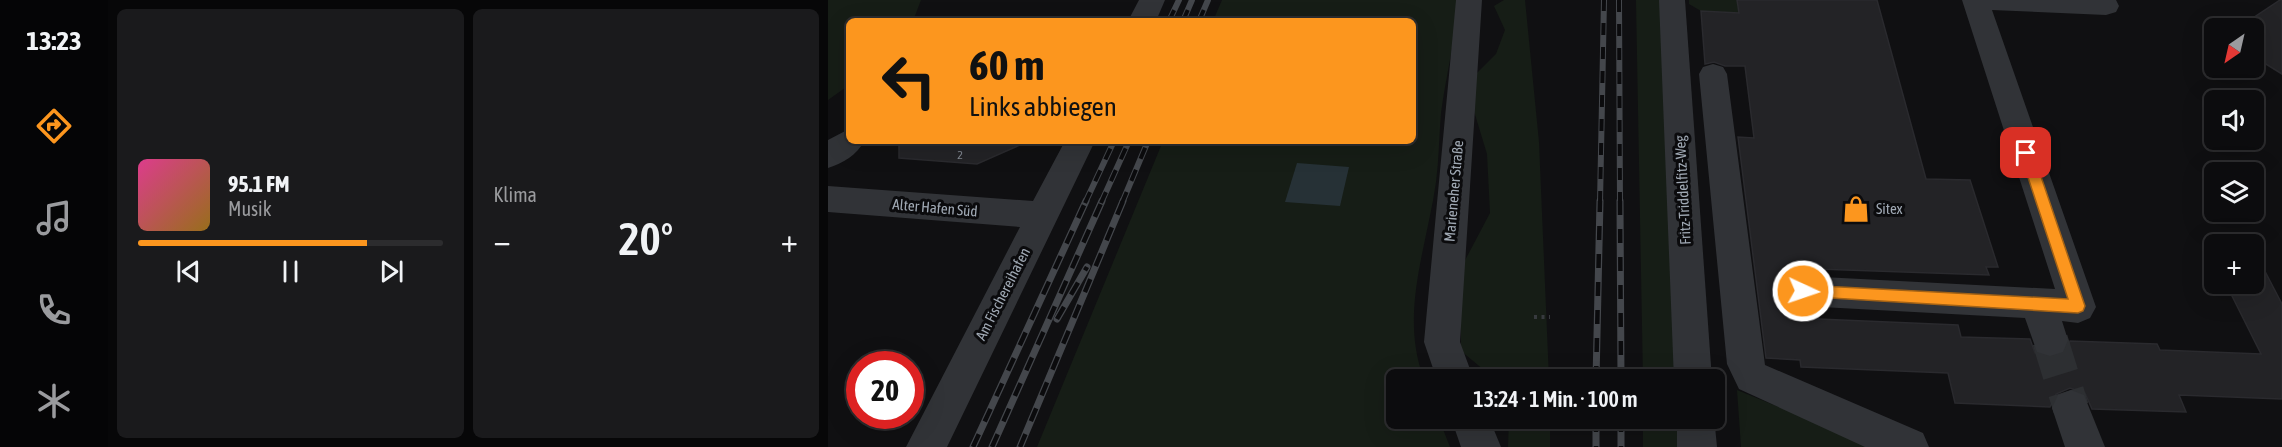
<!DOCTYPE html>
<html lang="de">
<meta charset="utf-8">
<style>
body{margin:0;font-family:"Asap Condensed",sans-serif;background:#1a1a1c;color:#f1f3f6;height:100vh;display:flex;flex-direction:column;font-size:22px;white-space:nowrap}
*{box-sizing:border-box;margin:0}
p{font-size:20px;color:#9a9b9e}
.icon{flex:none;width:33px;height:33px;fill:none;stroke:currentColor;stroke-width:2;stroke-linecap:round;stroke-linejoin:round}
.map{position:relative;flex:1;overflow:hidden}
.details{display:flex;flex-direction:column;gap:9px;padding:9px;background:#070708;width:720px}
.details>*{flex:none}
.hud{position:absolute;left:18px;top:18px;width:570px;height:126px;border-radius:9px;box-shadow:0 6px 24px #0002,0 0 0 2px #2c2c2e;background:#fc961e;color:#111;overflow:hidden}
.needle{width:39px;rotate:214deg}
.buttons{position:absolute;left:1376px;top:18px;display:grid;gap:12px}
.buttons a{display:grid;place-items:center;width:60px;height:60px;border-radius:9px;background:#0c0c0e;box-shadow:0 6px 24px #0002,0 0 0 2px #2c2c2e;font-size:30px}
.speed{position:absolute;left:18px;top:351px;display:flex;gap:12px;font-size:30px;font-weight:700;text-align:center}
.speed>*{display:grid;place-content:center;width:78px;height:78px;border-radius:50%;background:#0c0c0e;box-shadow:0 6px 24px #0002,0 0 0 2px #2c2c2e;line-height:1}
.speed .limit{border:9px solid #d22;background:#fff;color:#111}
.pin{position:absolute;display:grid;place-items:center;width:51px;height:51px;color:#fff;margin:-26px;border-radius:12px;box-shadow:0 3px 9px #0006}
.me{position:absolute;width:66px;margin:-33px;rotate:93deg;stroke-linejoin:round;filter:drop-shadow(0 0 4px #0008)}
.turn{display:flex;align-items:center;gap:21px;height:126px;padding:0 24px;font-size:27px}
.turn .icon{width:78px;height:78px;stroke-width:2.5}
.turn b{display:block;font-size:42px;line-height:51px}
.big{font-size:45px;font-weight:600;line-height:1.1}
.details .tile{flex:1;display:flex;flex-direction:column;justify-content:center;gap:9px;min-width:0;padding:0 21px;border-radius:9px;background:#1a1a1c}
.song{display:flex;align-items:center;gap:18px}
.cover{width:72px;height:72px;border-radius:9px;background:linear-gradient(135deg,hsl(330 70% 55%),hsl(40 70% 35%))}
.played{height:6px;border-radius:3px;background:linear-gradient(90deg,#fc961e 75%,#2c2c2e 75%)}
.keys{display:flex;justify-content:space-around;direction:ltr}
.heat{display:flex;justify-content:space-between;align-items:center;font-size:33px;direction:ltr}
.details .tiles{flex:1;display:grid;gap:9px;grid-template-columns:repeat(2,1fr)}
.trip{position:absolute;left:558px;top:369px;width:339px;height:60px;border-radius:9px;background:#0c0c0e;box-shadow:0 6px 24px #0002,0 0 0 2px #2c2c2e;font-weight:600;line-height:60px;text-align:center}
main{display:flex;flex:1;min-height:0}
.tab-bar{display:flex;flex-direction:column;width:108px;justify-content:space-around;align-items:center;background:#050506;color:#9a9b9e}
.tab-bar .icon{width:42px;height:42px}
.tab-bar .active{color:#fc961e}
.tab-bar b{font-size:27px;color:#f1f3f6}
.map>svg:first-child{display:block}
</style>
<main>
<nav class="tab-bar">
<b>13:23</b>
<svg class="icon active" aria-label="directions" viewBox="0 0 24 24"><path d="M12 3l9 9-9 9-9-9zM9 14v-3h6M13 9l2 2-2 2"/></svg>
<svg class="icon" aria-label="music" viewBox="0 0 24 24"><path d="M9 18V5l10-2v13"/><circle cx="6" cy="18" r="3"/><circle cx="16" cy="16" r="3"/></svg>
<svg class="icon" aria-label="phone" viewBox="0 0 24 24"><path d="M5 4h4l2 5-3 2q2 4 5 5l2-3 5 2v4C11 20 4 13 5 4z"/></svg>
<svg class="icon" aria-label="climate" viewBox="0 0 24 24"><path d="M12 3v18M4 7l16 10M4 17L20 7"/></svg>
</nav>
<section class="details">
<div class="tiles">
<div class="tile">
<div class="song"><i class="cover"></i><div><b>95.1 FM</b><p>Musik</p></div></div>
<div class="played"></div>
<div class="keys"><svg class="icon" aria-label="previous" viewBox="0 0 24 24"><path d="M18 5L8 12l10 7zM5 5v14"/></svg><svg class="icon" aria-label="pause" viewBox="0 0 24 24"><path d="M8 5v14M16 5v14"/></svg><svg class="icon" aria-label="next" viewBox="0 0 24 24"><path d="M6 5l10 7-10 7zM19 5v14"/></svg></div>
</div>
<div class="tile"><p>Klima</p>
<div class="heat"><a>−</a><b class="big">20°</b><a>+</a></div>
</div>
</div>
</section>
<div class="map">
<svg width="1454" height="447" viewBox="0 0 1454 447">
<rect width="100%" height="100%" fill="#101012"/>
<g fill="#161d16">
<polygon points="0,0 93,0 85,21 21,21 21,85 0,100"/>
<path d="M 394,0 L 629,0 C 628,39 618,75 613,113 C 611,136 611,159 608,182 C 599,247 571,314 596,379 L 568,380 L 568,418 L 611,419 L 622,447 L 209,447 L 335,141 L 585,141 L 585,21 L 385,21 Z"/>
<polygon points="676,0 697,0 711,142 721,379 667,379 633,351 633,268 662,213 659,154 642,98 643,79 668,54 677,30 666,6"/>
<polygon points="808,0 832,0 847,379 815,379"/>
<polygon points="861,0 909,0 911,13 873,11 861,4"/>
<polygon points="909,390 1050,447 913,447"/>
<polygon points="681,419 722,419 722,447 680,447"/>
<polygon points="815,419 849,419 850,447 815,447"/>
</g>
<polygon fill="#263136" points="469,163 521,167 512,206 457,202"/>
<g fill="#232326" stroke="#2a2a2e" stroke-width="1.5">
<polygon points="909,0 1049,0 1098,179 1142,180 1170,267 1158,267 1161,275 960,268 961,279 956,292 961,303 965,305 967,318 1130,325 1133,337 1202,339 1207,353 1221,358 1236,354 1242,341 1329,344 1332,350 1433,354 1398,284 1425,284 1425,256 1429,256 1454,304 1454,399 1351,395 1358,412 1264,409 1257,393 1242,388 1228,394 1222,407 1127,403 1120,373 973,367 972,360 938,358 910,137 926,138 917,66 897,66 886,62 877,64 873,11 911,13"/>
<polygon points="1452,0 1454,0 1454,74 1425,56 1425,18"/>
<polygon points="71,141 201,141 149,164 71,158"/>
</g>
<g fill="none" stroke-linecap="round" stroke-linejoin="round">
<polyline stroke="#2d2f32" stroke-width="36" stroke-dasharray="36 18" stroke-linecap="butt" points="1222,340 1243,408"/>
<polyline stroke="#373a3e" stroke-width="4" stroke-dasharray="3 4.5" stroke-linecap="butt" points="706,317 722,317"/>
<g fill="#313337" fill-rule="evenodd">
<polygon points="311,0 337,0 328,21 300,21"/>
<polygon points="628,0 654,0 632,342 646,380 609,380 596,342"/>
<polygon points="831,0 857,0 884,380 846,380"/>
<polygon points="1134,0 1288,0 1291,6 1288,12 1278,15 1164,10 1268,307 1262,318 1250,323 1234,321 1240,340 1235,352 1222,356 1209,352 1197,318 975,306 963,302 958,291 963,280 975,276 1227,289"/>
<polygon points="885,64 895,67 899,74 937,365 1095,433 1101,447 1037,447 911,389 899,364 871,74 875,67"/>
<path d="M 21,129 L 21,141 L 36,141 C 29,155 15,163 0,168 L 0,140 Z"/>
<polygon points="237,141 267,141 119,447 78,447 192,227 0,212 0,186 205,201"/>
<polygon points="1243,390 1256,395 1277,447 1237,447 1224,408 1230,395"/>
<polygon points="886,416 889,447 849,447 849,418 886,418"/>
<polygon points="623,418 661,418 673,447 633,447"/>
</g>
<defs>
<g id="rail-far1">
<polyline points="791,0 792,203"/>
<polyline points="341,21 351,0"/>
<polyline points="355,21 364,0"/>
<polyline points="371,21 380,0"/>
<polyline points="257,203 286,141"/>
<polyline points="273,203 301,141"/>
<polyline points="294,203 320,141"/>
<polyline points="772,203 776,0"/>
</g>
<g id="rail">
<polyline points="792,201 793,380"/>
<polyline points="229,319 259,267"/>
<polyline points="768,380 772,201"/>
<polyline points="768,418 768,447"/>
<polyline points="793,418 793,447"/>
<polyline points="145,447 258,201"/>
<polyline points="164,447 274,201"/>
<polyline points="192,447 295,201"/>
</g>
</defs>
<use href="#rail-far1" stroke="#44474c" stroke-width="6"/>
<use href="#rail" stroke="#44474c" stroke-width="7"/>
<use href="#rail-far1" stroke="#0b0b0d" stroke-width="4" stroke-dasharray="12" stroke-linecap="butt"/>
<use href="#rail" stroke="#0b0b0d" stroke-width="4.5" stroke-dasharray="14" stroke-linecap="butt"/>
</g>
<polygon fill="#fc961e" stroke="#a46214" stroke-width="1.5" points="1198,148 1205,153 1257,306 1255,311 1250,313 970,296 968,291 970,287 975,285 1240,299 1192,153"/>
<defs>
<symbol id="shop-bare" viewBox="-9 -9 18 18"><path d="M-5-2.5h2.3a2.7 3.5 0 0 1 5.4 0H5L5.5 6h-11ZM-1.5-2.5h3a1.5 2.3 0 0 0-3 0Z" fill="#fc961e" stroke="#0b0b0d" stroke-width="2.5" paint-order="stroke"/></symbol>
</defs>
<g fill-rule="evenodd">
<use href="#shop-bare" x="1009" y="190" width="38" height="38"/>
</g>
<g text-anchor="middle" stroke-width="6" stroke-linejoin="round" paint-order="stroke">
<g font-size="12" fill="#808790">
<text x="132" y="159">2</text>
</g>
<g font-size="15" fill="#a0a9b4" stroke="#0b0b0d">
<text transform="translate(855 190) rotate(-93)" y="5">Fritz-Triddelfitz-Weg</text>
<text transform="translate(626 191) rotate(-85)" y="5">Marieneher Straße</text>
<text transform="translate(107 208) rotate(5)" y="5">Alter Hafen Süd</text>
<text transform="translate(175 294) rotate(-63)" y="5">Am Fischereihafen</text>
</g>
<g font-size="15" fill="#a0a9b4" stroke="#0b0b0d" text-anchor="start">
<text x="1048" y="214">Sitex</text>
</g>
</g>
</svg>
<div class="buttons">
<a><svg class="needle" viewBox="-14 -14 28 28"><path d="M0-13l5 13h-10z" fill="#e53935"/><path d="M0 13l5-13h-10z" fill="#9a9b9e"/></svg></a>
<a><svg class="icon" aria-label="sound" viewBox="0 0 24 24"><path d="M4 9h4l5-4v14l-5-4H4zM17 9q2 3 0 6"/></svg></a>
<a><svg class="icon" aria-label="layers" viewBox="0 0 24 24"><path d="M12 4l9 5-9 5-9-5zM3 14l9 5 9-5"/></svg></a>
<a>+</a>
</div>
<div class="speed"><div class="limit">20</div></div>
<div class="pin" style="left:1198px;top:153px;background:#d93025"><svg class="icon" aria-label="arrive" viewBox="0 0 24 24"><path d="M6 21V4h12l-3 4 3 4H6"/></svg></div>
<svg class="me" style="left:975px;top:291px" viewBox="-20 -20 40 40"><circle r="17" fill="#fc961e" stroke="#fff" stroke-width="3"/><path d="M0-11L8 9 0 5-8 9z" fill="#fff"/></svg>
<div class="trip">13:24 · 1 Min. · 100 m</div>
<div class="hud">
<div class="turn"><svg class="icon" aria-label="left" viewBox="0 0 24 24"><path d="M17 20v-9H6M10 6l-5 5 5 5"/></svg><div><b>60 m</b>Links abbiegen</div></div>
</div>
</div>
</main>
